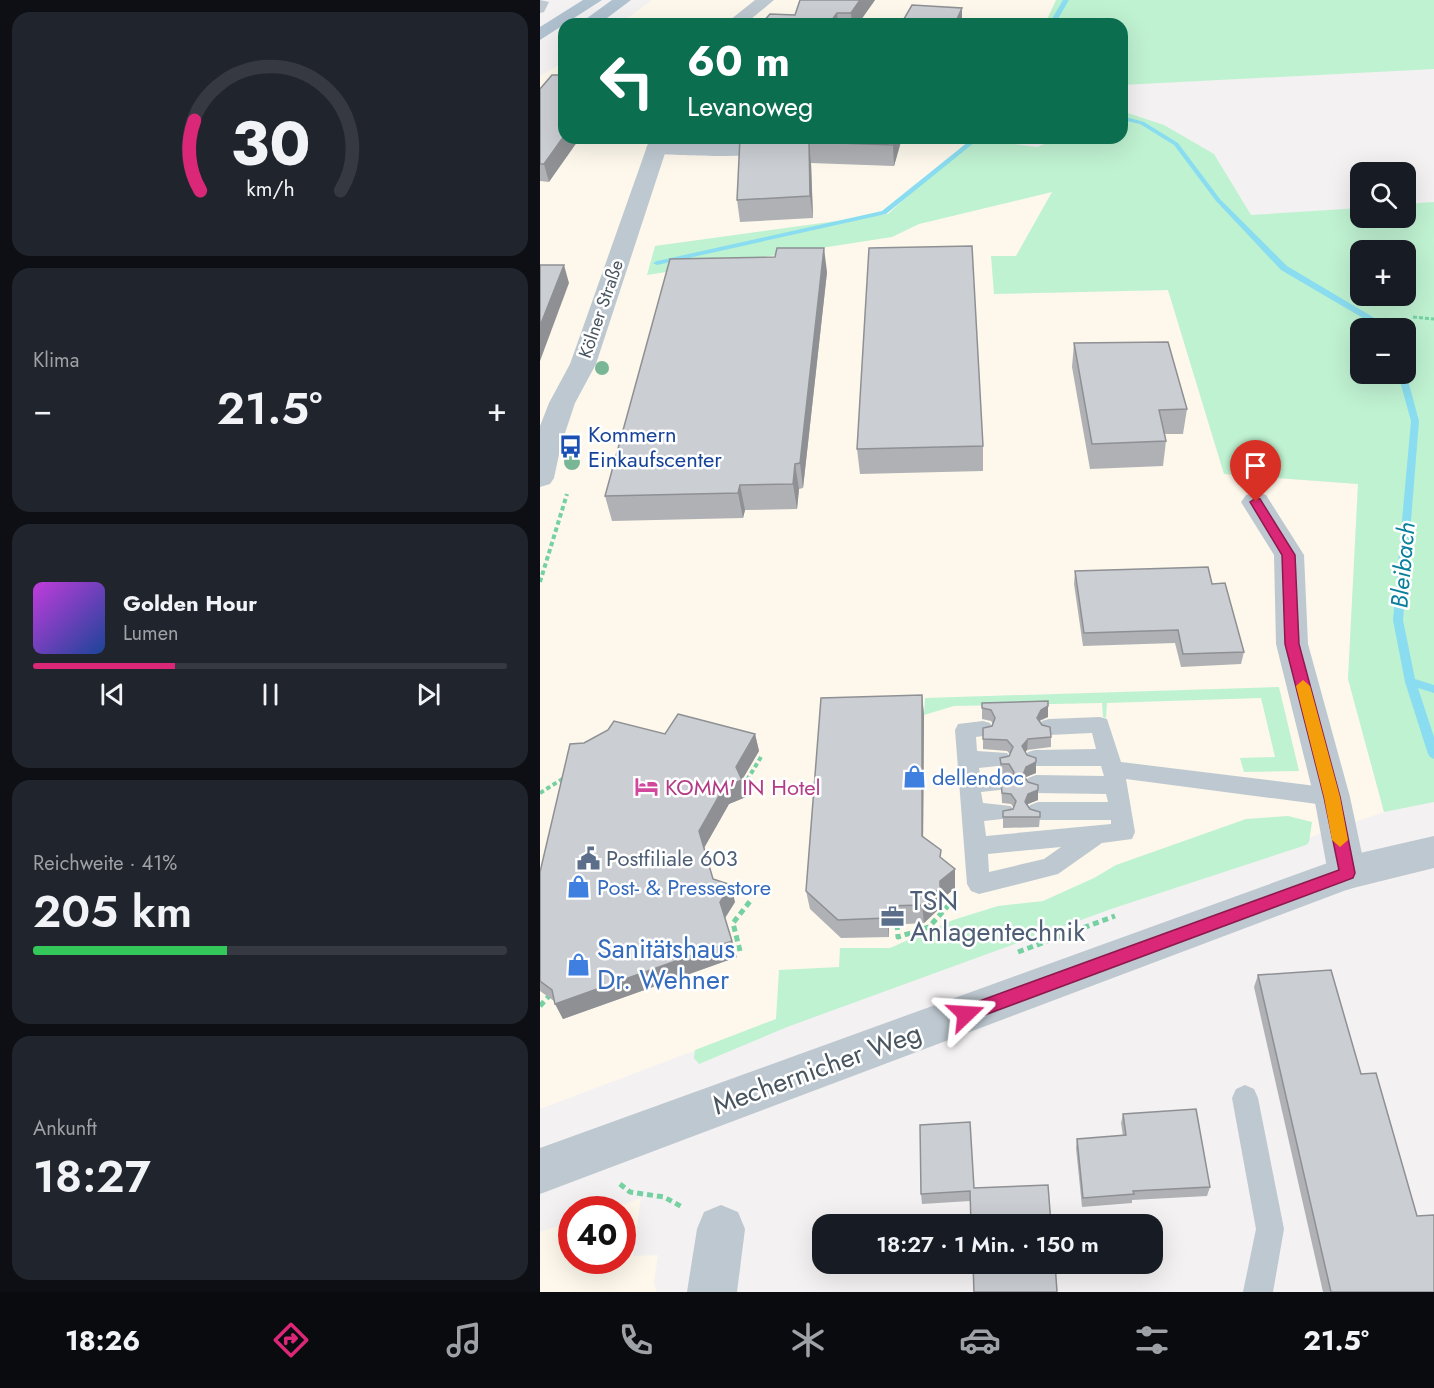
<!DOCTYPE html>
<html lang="de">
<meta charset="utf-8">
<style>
body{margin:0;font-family:Jost,sans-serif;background:#20242c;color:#f1f3f6;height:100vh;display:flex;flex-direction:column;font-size:22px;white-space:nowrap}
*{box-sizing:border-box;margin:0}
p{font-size:20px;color:#9ea1a6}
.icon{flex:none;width:33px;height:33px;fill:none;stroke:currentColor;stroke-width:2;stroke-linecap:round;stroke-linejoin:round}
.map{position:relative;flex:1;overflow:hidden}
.sheet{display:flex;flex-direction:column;gap:12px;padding:12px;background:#0d0f14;width:540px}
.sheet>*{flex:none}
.guide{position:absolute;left:18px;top:18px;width:570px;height:126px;border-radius:18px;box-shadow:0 6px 24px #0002;background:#0b6e4f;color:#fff;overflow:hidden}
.buttons{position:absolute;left:810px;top:162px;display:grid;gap:12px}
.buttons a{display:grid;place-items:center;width:66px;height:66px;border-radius:12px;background:#171b24;box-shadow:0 6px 24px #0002;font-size:30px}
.speed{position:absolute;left:18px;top:1196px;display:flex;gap:12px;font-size:30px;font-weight:700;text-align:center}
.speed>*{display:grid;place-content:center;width:78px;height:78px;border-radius:50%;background:#171b24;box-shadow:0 6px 24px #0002;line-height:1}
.speed .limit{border:9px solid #d22;background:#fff;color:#111}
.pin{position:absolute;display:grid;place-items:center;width:51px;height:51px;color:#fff;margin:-62px -26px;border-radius:50% 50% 50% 0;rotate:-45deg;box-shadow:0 0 6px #0007}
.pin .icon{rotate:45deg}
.me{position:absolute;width:66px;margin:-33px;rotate:70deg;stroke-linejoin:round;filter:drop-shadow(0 0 4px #0008)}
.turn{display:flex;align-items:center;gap:21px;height:126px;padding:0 30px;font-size:27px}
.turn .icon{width:78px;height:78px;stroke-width:2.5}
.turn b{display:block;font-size:42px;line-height:51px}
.big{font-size:45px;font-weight:600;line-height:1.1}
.sheet .tile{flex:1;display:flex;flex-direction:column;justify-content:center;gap:9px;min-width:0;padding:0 21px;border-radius:18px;background:#20242c}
.sheet .dial{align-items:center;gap:0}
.dial svg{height:156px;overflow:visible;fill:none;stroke:#363941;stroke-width:7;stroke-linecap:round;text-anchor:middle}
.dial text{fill:#f1f3f6;stroke:none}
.song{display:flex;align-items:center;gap:18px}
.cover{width:72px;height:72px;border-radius:9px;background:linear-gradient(135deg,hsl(290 70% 55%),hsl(220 70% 35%))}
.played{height:6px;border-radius:3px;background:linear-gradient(90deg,#db2777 30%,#363941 30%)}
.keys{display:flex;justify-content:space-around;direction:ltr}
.heat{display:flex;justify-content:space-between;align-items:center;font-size:33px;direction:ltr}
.charge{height:9px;border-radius:4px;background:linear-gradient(90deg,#34c759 41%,#363941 0)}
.trip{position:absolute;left:272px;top:1214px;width:351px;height:60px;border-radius:18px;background:#171b24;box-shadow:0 6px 24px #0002;font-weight:600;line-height:60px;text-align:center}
.menu{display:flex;height:96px;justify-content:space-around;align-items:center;background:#090b0e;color:#9ea1a6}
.menu .icon{width:42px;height:42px}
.menu .current{color:#db2777}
.menu b{font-size:27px;color:#f1f3f6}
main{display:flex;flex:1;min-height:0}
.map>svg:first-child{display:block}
</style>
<main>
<section class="sheet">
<div class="tile dial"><svg viewBox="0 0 100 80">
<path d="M14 69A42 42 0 1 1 86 69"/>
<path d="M14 69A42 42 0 0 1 11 33" stroke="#db2777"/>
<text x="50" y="56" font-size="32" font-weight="700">30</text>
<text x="50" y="72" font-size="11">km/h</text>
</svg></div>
<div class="tile"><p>Klima</p>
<div class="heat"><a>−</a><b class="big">21.5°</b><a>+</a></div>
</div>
<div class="tile">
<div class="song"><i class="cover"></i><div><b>Golden Hour</b><p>Lumen</p></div></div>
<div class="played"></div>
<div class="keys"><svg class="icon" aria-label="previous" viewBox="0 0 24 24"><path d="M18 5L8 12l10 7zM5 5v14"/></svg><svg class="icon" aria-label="pause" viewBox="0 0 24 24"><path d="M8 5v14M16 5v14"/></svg><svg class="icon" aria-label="next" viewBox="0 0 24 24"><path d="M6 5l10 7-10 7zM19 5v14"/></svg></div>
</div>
<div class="tile"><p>Reichweite · 41%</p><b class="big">205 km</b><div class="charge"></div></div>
<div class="tile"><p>Ankunft</p><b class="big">18:27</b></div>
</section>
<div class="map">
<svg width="894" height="1292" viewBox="0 0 894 1292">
<rect width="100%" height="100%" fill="#f3f1f1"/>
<g fill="#fdf8eb">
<polygon points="112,0 516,0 505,24 79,24"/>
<polygon points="24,62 24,138 432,138 348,214 115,246 352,237 379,224 513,191 454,294 628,290 684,474 818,484 808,679 844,812 236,1020 0,1109 0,76"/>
<polygon points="101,1198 93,1256 118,1255 114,1283 117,1292 0,1292 0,1232 31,1222 32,1260 82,1260 82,1209 71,1209"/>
</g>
<g fill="#bff2d1" fill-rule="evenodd">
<polygon points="516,0 894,0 894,69 582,85 582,24 505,24"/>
<path d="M 582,111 L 624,125 L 674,154 L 711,215 L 820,208 L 820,218 L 866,218 L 866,204 L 894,202 L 894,802 L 844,812 L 808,679 L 818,484 L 684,474 L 628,290 L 454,294 L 451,256 L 476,256 L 512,192 L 379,224 L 352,237 L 107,275 L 115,246 L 348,214 L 432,138 L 465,138 L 474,144 L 497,147 L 515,140 L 523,142 L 529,138 L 582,138 ZM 820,250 L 866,250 L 866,296 L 820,296 ZM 820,328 L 866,328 L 866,374 L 820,374 Z"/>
<polygon points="739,687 759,771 704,772 700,758 735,757 721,698 567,703 566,718 563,717 562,703 414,706 384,715 385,698"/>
<polygon points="748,816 772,822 769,842 766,845 571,909 247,1027 159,1064 154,1058 155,1050 236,1019 239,970 299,967 300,948 350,948 413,920 458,906 503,901 554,878 576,865 706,819"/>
</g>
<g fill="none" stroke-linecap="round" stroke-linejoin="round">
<g fill="#8addf0" fill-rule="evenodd">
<polygon points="523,0 529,0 515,24 509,24"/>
<polygon points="582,116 604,122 638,143 680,199 747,266 848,326 849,328 840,328 741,270 676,201 634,145 600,124 582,120"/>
<polygon points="433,138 440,138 346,214 117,265 113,263 117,261 342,211"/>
<polygon points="866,373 879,421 863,620 875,679 894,685 894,693 878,688 894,737 894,759 890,757 888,754 865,682 853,620 871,421 858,374"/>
</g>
<polyline stroke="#75d1a2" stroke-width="3" stroke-dasharray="4 2" stroke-linecap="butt" points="873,317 894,319"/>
<g stroke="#75d1a2" stroke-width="4" stroke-dasharray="4.5 3" stroke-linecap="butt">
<polyline points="0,582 27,494"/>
<polyline points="219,789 207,780 221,757"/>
<polyline points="0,793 24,778"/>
</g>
<g stroke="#75d1a2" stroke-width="5" stroke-dasharray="6 4" stroke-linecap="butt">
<polyline points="357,924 358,937 389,927 415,898"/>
<polyline points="200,951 193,923 211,900"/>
<polyline points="478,952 575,916"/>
<polyline points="0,1006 9,996"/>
<polyline points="80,1184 90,1192 124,1197 144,1208"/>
</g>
<g fill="#bec8d0" fill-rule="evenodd">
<polygon points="0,0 9,2 4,12 0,13"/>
<path d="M 560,717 L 567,719 L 581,762 L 792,788 L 800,791 L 803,797 L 800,803 L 792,806 L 586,779 L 595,832 L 592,839 L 562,843 L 518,874 L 439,894 L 431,891 L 427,884 L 415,730 L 418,724 L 443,721 L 450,723 L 453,729 L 450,735 L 436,737 L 437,751 L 467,753 L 471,759 L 467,765 L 439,768 L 440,774 L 469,777 L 472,783 L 469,789 L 441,792 L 443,803 L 471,806 L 474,812 L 471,818 L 444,821 L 446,836 L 571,824 L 571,820 L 498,820 L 490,817 L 487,811 L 490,805 L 498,802 L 568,802 L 566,794 L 496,793 L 488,790 L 485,784 L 488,778 L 496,775 L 564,776 L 561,766 L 495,766 L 488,764 L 484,758 L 488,752 L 495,750 L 556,749 L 552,733 L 509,735 L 502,733 L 499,727 L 502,721 L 509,719 ZM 521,847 L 504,859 L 449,872 L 448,854 Z"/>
<polygon points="705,1085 714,1089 718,1098 744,1229 733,1292 703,1292 716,1229 692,1098 696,1089"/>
</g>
<g fill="#bec8d0" fill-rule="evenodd">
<path d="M 253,138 L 284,138 C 267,163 146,155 116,154 L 109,152 L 106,148 L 109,144 L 116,142 L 196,144 Z"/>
<polygon points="716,492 726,495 764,555 768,644 810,797 826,873 821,885 807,890 793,885 788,873 774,797 736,644 734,555 701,502 706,495"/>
<polygon points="181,1205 198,1212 205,1229 197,1292 147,1292 157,1229 164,1212"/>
</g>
<g fill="#bec8d0" fill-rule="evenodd">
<polygon points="215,0 234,0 205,24 185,24"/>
<polygon points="110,138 130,138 56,364 35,403 21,445 14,478 10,484 0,487 0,426 9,403 30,364"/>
<polygon points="894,836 894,868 809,889 0,1194 0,1148 807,856"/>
</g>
<g fill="#b0c1d0" fill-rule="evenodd">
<polygon points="43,0 62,0 0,40 0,27"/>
<polygon points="72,0 91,0 59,24 39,24"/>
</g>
</g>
<g fill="#78b696">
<circle cx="62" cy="368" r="7"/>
<circle cx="32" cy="462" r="8"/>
</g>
<g fill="#afb1b5">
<polygon points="335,0 318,24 221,24 255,15"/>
<polygon points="0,89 9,182 0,181"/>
<polygon points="200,138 362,138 354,166 271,163 273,218 200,222 197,200"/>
<polygon points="287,272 263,488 259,489 257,509 205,510 203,518 72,521 65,496"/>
<polygon points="534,343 647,409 643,434 625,434 626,441 623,466 550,469 532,367"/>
<polygon points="443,446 443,471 320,474 317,449"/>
<polygon points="535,571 672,584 704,652 701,664 641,667 635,643 543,646 534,584"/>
<polygon points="382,695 384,715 383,837 401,858 415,888 401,900 401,907 384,923 349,925 349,937 301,938 270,909 266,891"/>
<polygon points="442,703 508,706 508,717 500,721 511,737 511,747 487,750 485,752 496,773 486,777 486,778 488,782 498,790 498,800 488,804 488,805 490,809 500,817 499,827 463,828 463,811 473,809 474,808 471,804 462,803 461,782 471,780 472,779 469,775 460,774 460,758 469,756 470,754 467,751 443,749 443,728 452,726 453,724 451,721 442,719"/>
<polygon points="125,734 215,734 219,751 202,780 206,797 189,804 164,848 173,879 195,902 185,918 197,957 23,1019 14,1001 0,991 0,872 44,743"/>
<polygon points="718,975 821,1074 894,1292 783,1292 714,987"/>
<polygon points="583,1114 670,1187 667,1196 592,1200 592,1203 542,1207 536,1148 537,1139 583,1136 581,1123"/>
<polygon points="434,1188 430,1201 382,1204 381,1194"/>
</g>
<g fill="#8e9094">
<polygon points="320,0 335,0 318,24 312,24 311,13"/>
<polygon points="422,8 422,24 417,24 417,19"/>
<polygon points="297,13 298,24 289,24"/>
<polygon points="24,136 24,138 40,138 9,182 4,164"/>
<polygon points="355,138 362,138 354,166 353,145"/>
<polygon points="269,142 271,163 273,218 270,196"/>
<polygon points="284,248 287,272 263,488 260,463"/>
<polygon points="24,265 29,283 0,361 0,326"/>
<polygon points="255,464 259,489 257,509 253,484"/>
<polygon points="200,485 205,510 203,518 198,493"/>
<polygon points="382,695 384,715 383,855 382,836"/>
<polygon points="508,706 508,717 500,720 497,728 497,718 501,710"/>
<polygon points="215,734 219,751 202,780 206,797 189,804 164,848 159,831"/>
<polygon points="488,739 487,750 482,757 482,746"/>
<polygon points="496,762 496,773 486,777 483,785 483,775 486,767"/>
<polygon points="498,790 498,800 488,804 485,812 485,802 488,794"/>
<polygon points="415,869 415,888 401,900 401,907 384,923 382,905 400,881"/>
<polygon points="191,885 195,902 185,918 197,957 23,1019 15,1004 180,902"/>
<polygon points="347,906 349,925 349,937 347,918"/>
</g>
<g fill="#cbced3" stroke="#8e9094" stroke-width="1.5">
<polygon points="260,0 320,0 311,13 297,13 289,24 221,24 230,14 255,15"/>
<polygon points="372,5 422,8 417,19 421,19 419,24 361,24"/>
<polygon points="12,75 24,75 24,136 4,164 0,164 0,89"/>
<polygon points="200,138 355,138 353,145 269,142 270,196 197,200"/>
<polygon points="432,246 443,446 317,449 329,248"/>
<polygon points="237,248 284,248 260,463 255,464 253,484 200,485 198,493 65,496 130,259 235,257"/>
<polygon points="0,265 24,265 0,326"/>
<polygon points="628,342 647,409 619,410 626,441 552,444 534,343"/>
<polygon points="668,567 672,584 685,583 704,652 643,654 638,630 544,633 535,571"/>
<polygon points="382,695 382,836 401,850 400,857 415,869 400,881 400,888 382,905 347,906 347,918 298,920 266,891 281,698"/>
<polygon points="508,701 508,706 501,710 497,718 502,725 510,727 511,737 488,739 482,746 487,755 496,758 496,762 486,767 483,775 488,782 498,785 498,790 488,794 485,802 490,809 500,812 500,817 463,817 463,811 473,809 476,801 471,794 462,793 461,782 471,780 474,772 469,764 461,764 460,758 469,756 473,747 467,740 443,739 443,728 452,726 455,718 451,710 442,708 442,703"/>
<polygon points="138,714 215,734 196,767 202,780 184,787 159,831 173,879 191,885 180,902 192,941 15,1004 12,990 0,981 0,872 30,744 44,743 68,730 74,721 125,734"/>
<polygon points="791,970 821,1074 836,1073 877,1216 894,1215 894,1292 791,1292 718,975"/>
<polygon points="656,1109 670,1187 593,1191 594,1194 543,1198 537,1139 586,1135 583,1114"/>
<polygon points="430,1122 434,1188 508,1185 511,1224 431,1224 430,1191 381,1194 380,1125"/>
<polygon points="433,1263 515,1263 517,1292 434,1292"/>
</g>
<polygon fill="#db2777" stroke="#8e194d" stroke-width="1.5" points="716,498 720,499 755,555 759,644 800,797 815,873 813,878 426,1022 420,1020 417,1014 420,1008 799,870 784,797 745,644 742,555 710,502"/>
<polygon fill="#f59e0b" points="763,680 770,686 800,797 808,840 800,847 792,840 784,797 756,686"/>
<defs>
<symbol id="bus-bare" viewBox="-9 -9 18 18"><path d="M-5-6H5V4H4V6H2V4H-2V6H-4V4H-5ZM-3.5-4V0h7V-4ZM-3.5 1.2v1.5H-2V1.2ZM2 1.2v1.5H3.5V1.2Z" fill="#1a4fb4" stroke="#fff" stroke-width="2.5" paint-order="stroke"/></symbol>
<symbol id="shop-bare" viewBox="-9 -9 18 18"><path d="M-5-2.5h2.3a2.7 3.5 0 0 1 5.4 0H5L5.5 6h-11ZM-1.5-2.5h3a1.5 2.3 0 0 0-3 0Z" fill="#3f7fe0" stroke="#fff" stroke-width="2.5" paint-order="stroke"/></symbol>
<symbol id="hotel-bare" viewBox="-9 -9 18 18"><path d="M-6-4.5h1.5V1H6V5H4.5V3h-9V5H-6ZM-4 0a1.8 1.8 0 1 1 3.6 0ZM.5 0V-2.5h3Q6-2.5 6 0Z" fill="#d1479c" stroke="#fff" stroke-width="2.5" paint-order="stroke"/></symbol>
<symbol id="civic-bare" viewBox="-9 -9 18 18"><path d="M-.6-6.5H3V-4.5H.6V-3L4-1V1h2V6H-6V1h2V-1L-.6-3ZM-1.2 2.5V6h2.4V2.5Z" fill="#5c6f8a" stroke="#fff" stroke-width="2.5" paint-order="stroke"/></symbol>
<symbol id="office-bare" viewBox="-9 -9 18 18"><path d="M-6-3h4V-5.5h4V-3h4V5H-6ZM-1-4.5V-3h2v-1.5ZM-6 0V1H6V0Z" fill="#5c6f8a" stroke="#fff" stroke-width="2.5" paint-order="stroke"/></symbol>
</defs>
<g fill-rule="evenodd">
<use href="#bus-bare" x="14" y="430" width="33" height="33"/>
<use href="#shop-bare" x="358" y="760" width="33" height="33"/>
<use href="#hotel-bare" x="90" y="770" width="33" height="33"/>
<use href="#civic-bare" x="32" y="842" width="33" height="33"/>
<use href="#shop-bare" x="22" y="870" width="33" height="33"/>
<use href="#office-bare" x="336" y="900" width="33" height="33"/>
<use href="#shop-bare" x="22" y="948" width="33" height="33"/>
</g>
<g text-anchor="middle" stroke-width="5" stroke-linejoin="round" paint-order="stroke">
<g font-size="18" fill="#48555f" stroke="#fff">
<text transform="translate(61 309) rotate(-71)" y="6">Kölner Straße</text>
</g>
<g font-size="22" fill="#164399" stroke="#fff" text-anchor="start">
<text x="48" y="442">Kommern<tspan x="48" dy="25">Einkaufscenter</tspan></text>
</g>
<g font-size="22" fill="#366cbe" stroke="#fff" text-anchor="start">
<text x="392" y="785">dellendoc</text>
<text x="57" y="895">Post- &amp; Pressestore</text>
</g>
<g font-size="22" fill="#b23c85" stroke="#fff" text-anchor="start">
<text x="125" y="795">KOMM' IN Hotel</text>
</g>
<g font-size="22" fill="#4e5e75" stroke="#fff" text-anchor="start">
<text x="66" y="866">Postfiliale 603</text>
</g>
<g font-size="24" font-style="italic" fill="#087f9c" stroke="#fff">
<text transform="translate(863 565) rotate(-85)" y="8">Bleibach</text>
</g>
<g font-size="27" fill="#4e5e75" stroke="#fff" text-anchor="start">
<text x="370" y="910">TSN<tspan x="370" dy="31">Anlagentechnik</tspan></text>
</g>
<g font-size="27" fill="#366cbe" stroke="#fff" text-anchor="start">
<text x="57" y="958">Sanitätshaus<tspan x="57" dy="31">Dr. Wehner</tspan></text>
</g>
<g font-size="27" fill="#48555f" stroke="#fff">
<text transform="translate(277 1069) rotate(-20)" y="9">Mechernicher Weg</text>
</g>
</g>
</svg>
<div class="buttons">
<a><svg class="icon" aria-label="search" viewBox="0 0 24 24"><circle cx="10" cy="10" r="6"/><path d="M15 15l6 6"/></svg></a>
<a>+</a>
<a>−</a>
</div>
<div class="speed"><div class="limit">40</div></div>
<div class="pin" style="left:716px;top:502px;background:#d93025"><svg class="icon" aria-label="arrive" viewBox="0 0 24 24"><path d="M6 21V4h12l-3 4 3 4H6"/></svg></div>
<svg class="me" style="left:426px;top:1014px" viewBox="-20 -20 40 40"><path d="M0-17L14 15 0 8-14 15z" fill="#db2777" stroke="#fff" stroke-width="4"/></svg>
<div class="trip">18:27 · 1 Min. · 150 m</div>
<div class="guide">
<div class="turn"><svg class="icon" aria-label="left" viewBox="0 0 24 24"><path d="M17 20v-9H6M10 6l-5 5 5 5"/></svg><div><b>60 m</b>Levanoweg</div></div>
</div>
</div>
</main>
<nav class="menu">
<b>18:26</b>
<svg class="icon current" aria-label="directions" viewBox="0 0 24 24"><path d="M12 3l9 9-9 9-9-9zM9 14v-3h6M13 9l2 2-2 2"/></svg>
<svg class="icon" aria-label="music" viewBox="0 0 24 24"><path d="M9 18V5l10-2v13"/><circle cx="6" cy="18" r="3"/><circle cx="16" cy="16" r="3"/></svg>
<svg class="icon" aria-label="phone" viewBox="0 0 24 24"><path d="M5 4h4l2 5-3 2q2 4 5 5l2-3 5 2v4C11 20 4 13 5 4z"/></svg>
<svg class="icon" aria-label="climate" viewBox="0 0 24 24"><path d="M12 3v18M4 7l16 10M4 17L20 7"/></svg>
<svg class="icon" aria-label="car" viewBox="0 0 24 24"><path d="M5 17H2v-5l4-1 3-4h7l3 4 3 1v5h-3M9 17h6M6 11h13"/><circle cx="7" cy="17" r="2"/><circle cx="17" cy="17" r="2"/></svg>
<svg class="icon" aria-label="filters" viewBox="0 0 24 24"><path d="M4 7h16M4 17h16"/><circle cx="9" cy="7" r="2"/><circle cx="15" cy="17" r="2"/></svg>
<b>21.5°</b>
</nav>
